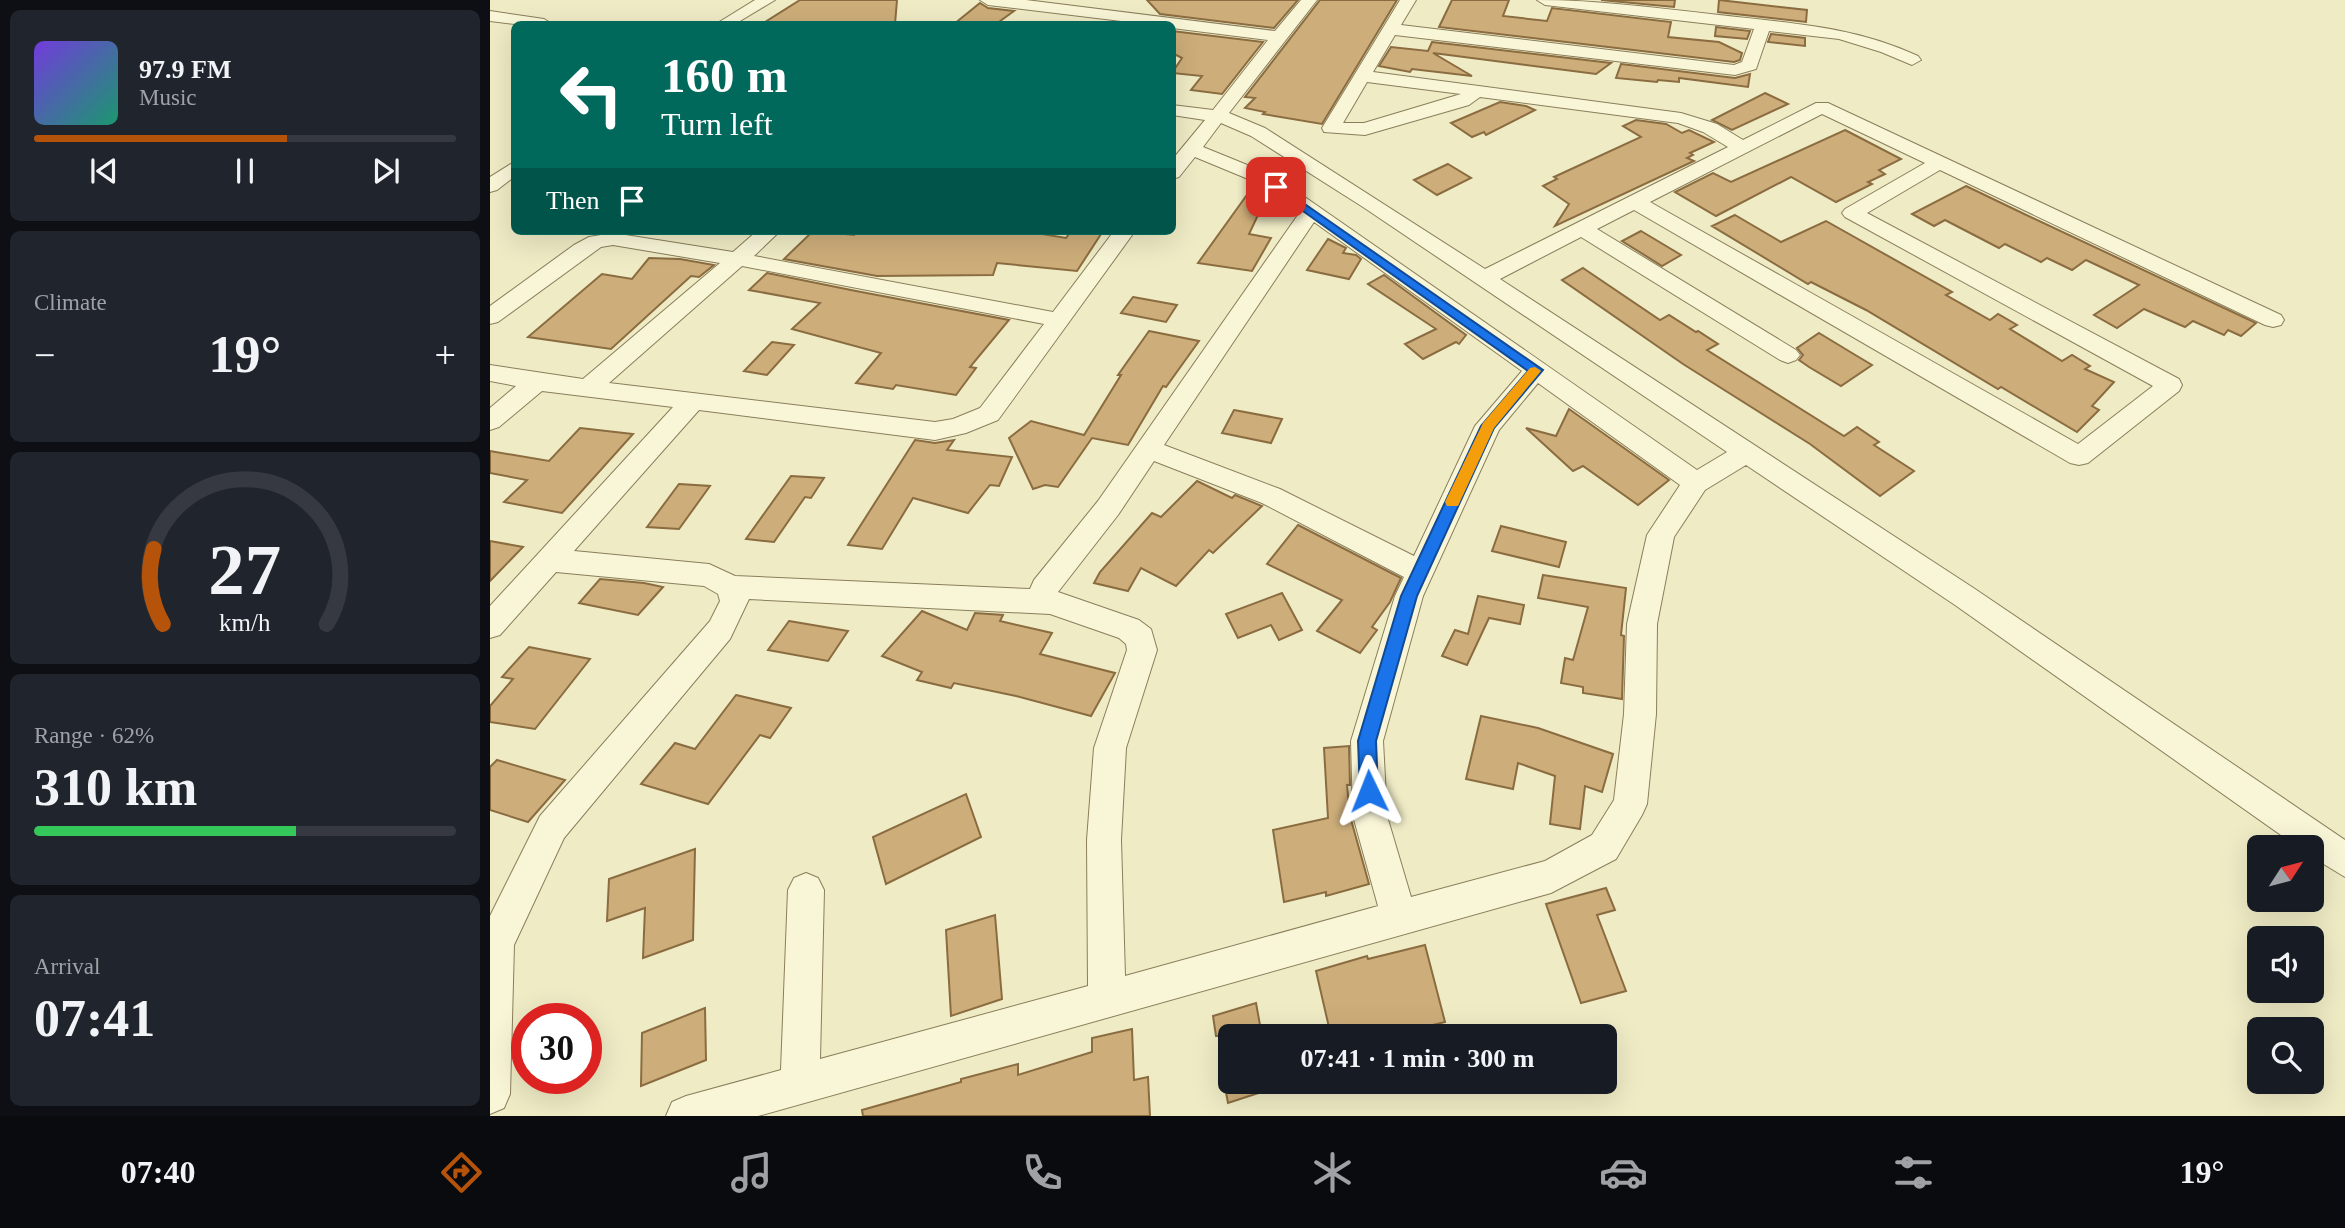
<!DOCTYPE html>
<meta charset="utf-8">
<style>
body{margin:0;font-family:"Times New Roman",serif;background:#20242c;color:#f1f3f6;height:100vh;display:flex;flex-direction:column;font-size:26px;white-space:nowrap}
*{box-sizing:border-box;margin:0}
p{font-size:23px;color:#9ea1a6}
.icon{flex:none;width:38px;height:38px;fill:none;stroke:currentColor;stroke-width:2;stroke-linecap:round;stroke-linejoin:round}
.map{position:relative;flex:1;overflow:hidden}
.sheet{display:flex;flex-direction:column;gap:10px;padding:10px;background:#0d0f14;width:490px}
.sheet>*{flex:none}
.top-card{position:absolute;left:21px;top:21px;width:665px;height:214px;border-radius:10px;box-shadow:0 7px 28px #0002;background:#00695c;color:#fff;overflow:hidden}
.needle{width:46px;rotate:54deg}
.tools{position:absolute;left:1757px;top:835px;display:grid;gap:14px}
.tools a{display:grid;place-items:center;width:77px;height:77px;border-radius:10px;background:#171b24;box-shadow:0 7px 28px #0002;font-size:35px}
.speed{position:absolute;left:21px;top:1003px;display:flex;gap:14px;font-size:35px;font-weight:700;text-align:center}
.speed>*{display:grid;place-content:center;width:91px;height:91px;border-radius:50%;background:#171b24;box-shadow:0 7px 28px #0002;line-height:1}
.speed .limit{border:10px solid #d22;background:#fff;color:#111}
.pin{position:absolute;display:grid;place-items:center;width:60px;height:60px;color:#fff;margin:-30px;border-radius:14px;box-shadow:0 4px 10px #0006}
.me{position:absolute;width:77px;margin:-38px;rotate:358deg;stroke-linejoin:round;filter:drop-shadow(0 0 5px #0008)}
.turn{display:flex;align-items:center;gap:24px;height:147px;padding:0 35px;font-size:32px}
.turn .icon{width:91px;height:91px;stroke-width:2.5}
.turn b{display:block;font-size:49px;line-height:60px}
.then{display:flex;align-items:center;height:66px;padding:0 35px;background:#0003;gap:14px;font-size:26px}
.big{font-size:52px;font-weight:600;line-height:1.1}
.sheet .tile{flex:1;display:flex;flex-direction:column;justify-content:center;gap:10px;min-width:0;padding:0 24px;border-radius:10px;background:#20242c}
.sheet .dial{align-items:center;gap:0}
.dial svg{height:182px;overflow:visible;fill:none;stroke:#363941;stroke-width:7;stroke-linecap:round;text-anchor:middle}
.dial text{fill:#f1f3f6;stroke:none}
.song{display:flex;align-items:center;gap:21px}
.cover{width:84px;height:84px;border-radius:10px;background:linear-gradient(135deg,hsl(260 70% 55%),hsl(160 70% 35%))}
.played{height:7px;border-radius:4px;background:linear-gradient(90deg,#b45309 60%,#363941 60%)}
.keys{display:flex;justify-content:space-around;direction:ltr}
.heat{display:flex;justify-content:space-between;align-items:center;font-size:38px;direction:ltr}
.charge{height:10px;border-radius:5px;background:linear-gradient(90deg,#34c759 62%,#363941 0)}
.trip{position:absolute;left:728px;top:1024px;width:399px;height:70px;border-radius:10px;background:#171b24;box-shadow:0 7px 28px #0002;font-weight:600;line-height:70px;text-align:center}
.menu{display:flex;height:112px;justify-content:space-around;align-items:center;background:#090b0e;color:#9ea1a6}
.menu .icon{width:49px;height:49px}
.menu .on{color:#b45309}
.menu b{font-size:32px;color:#f1f3f6}
main{display:flex;flex:1;min-height:0}
.map>svg:first-child{display:block}
</style>
<main>
<section class="sheet">
<div class="tile">
<div class="song"><i class="cover"></i><div><b>97.9 FM</b><p>Music</p></div></div>
<div class="played"></div>
<div class="keys"><svg class="icon" aria-label="previous" viewBox="0 0 24 24"><path d="M18 5L8 12l10 7zM5 5v14"/></svg><svg class="icon" aria-label="pause" viewBox="0 0 24 24"><path d="M8 5v14M16 5v14"/></svg><svg class="icon" aria-label="next" viewBox="0 0 24 24"><path d="M6 5l10 7-10 7zM19 5v14"/></svg></div>
</div>
<div class="tile"><p>Climate</p>
<div class="heat"><a>−</a><b class="big">19°</b><a>+</a></div>
</div>
<div class="tile dial"><svg viewBox="0 0 100 80">
<path d="M14 69A42 42 0 1 1 86 69"/>
<path d="M14 69A42 42 0 0 1 10 36" stroke="#b45309"/>
<text x="50" y="56" font-size="32" font-weight="700">27</text>
<text x="50" y="72" font-size="11">km/h</text>
</svg></div>
<div class="tile"><p>Range · 62%</p><b class="big">310 km</b><div class="charge"></div></div>
<div class="tile"><p>Arrival</p><b class="big">07:41</b></div>
</section>
<div class="map">
<svg width="1855" height="1116" viewBox="0 0 1855 1116">
<rect width="100%" height="100%" fill="#efebc5"/>
<g fill="#cdae7a" stroke="#8a6c40" stroke-width="2">
<polygon points="310,0 407,0 405,24 272,24"/>
<polygon points="657,0 808,0 784,28 670,14"/>
<polygon points="830,0 907,0 832,124 773,114 775,112 755,108 765,98 755,97"/>
<polygon points="962,0 1019,0 1013,16 1057,21 1062,8 1181,22 1178,37 1229,42 1252,53 1250,60 1244,62 949,27"/>
<polygon points="1111,0 1185,0 1184,7"/>
<polygon points="1229,0 1317,10 1316,22 1228,12"/>
<polygon points="490,3 498,8 524,11 506,24 464,24"/>
<polygon points="1226,27 1260,31 1257,39 1225,36"/>
<polygon points="682,31 773,42 732,94 701,90 712,76 682,73 692,58 682,53"/>
<polygon points="1281,34 1315,38 1315,46 1278,42"/>
<polygon points="942,42 1121,63 1106,74 943,53 982,76 922,69 920,72 889,66 901,47 938,51"/>
<polygon points="1131,64 1245,78 1260,74 1258,87 1189,78 1189,82 1168,80 1167,82 1126,78"/>
<polygon points="1275,93 1298,104 1242,130 1222,120"/>
<polygon points="1010,102 1036,106 1045,110 996,135 994,132 982,137 961,123"/>
<polygon points="1146,120 1176,124 1192,133 1199,130 1224,142 1200,153 1203,155 1197,158 1204,161 1065,226 1079,204 1053,186 1067,179 1064,177 1151,137 1133,126"/>
<polygon points="1355,130 1411,159 1389,170 1395,174 1378,182 1382,184 1346,202 1301,177 1226,216 1185,192 1223,173 1241,182"/>
<polygon points="958,164 981,178 947,195 924,180"/>
<polygon points="1476,186 1528,211 1766,323 1751,336 1738,330 1734,335 1703,321 1695,327 1654,309 1627,328 1604,315 1649,285 1596,260 1582,270 1557,258 1551,262 1515,244 1509,248 1455,220 1444,226 1422,214"/>
<polygon points="759,192 778,194 759,234 781,238 762,271 708,263"/>
<polygon points="1245,215 1291,242 1336,221 1462,292 1456,295 1500,320 1508,314 1527,325 1520,329 1572,361 1582,355 1600,366 1595,369 1624,382 1602,406 1609,410 1587,432 1511,387 1508,389 1376,310 1321,282 1318,284 1222,226"/>
<polygon points="323,231 364,235 364,231 534,231 576,238 581,231 613,231 587,271 507,263 503,275 387,276 294,259"/>
<polygon points="1151,231 1191,255 1172,266 1132,241"/>
<polygon points="838,239 856,248 853,253 866,255 871,259 859,279 817,270"/>
<polygon points="159,258 190,259 224,265 209,277 201,276 121,349 38,337 112,274 142,279"/>
<polygon points="1093,268 1170,320 1179,315 1206,332 1208,331 1228,344 1217,350 1354,436 1367,427 1389,442 1384,445 1424,471 1390,496 1320,444 1193,364 1072,280"/>
<polygon points="277,273 366,291 519,320 480,367 486,368 466,395 406,385 403,389 366,383 391,353 302,329 330,303 259,290"/>
<polygon points="894,275 976,335 969,344 966,342 933,359 915,344 946,329 878,284"/>
<polygon points="643,297 687,305 676,322 631,313"/>
<polygon points="659,331 709,341 676,387 673,386 638,445 602,438 568,487 555,485 543,489 519,438 541,421 594,435 631,375 628,375"/>
<polygon points="1329,333 1362,353 1382,365 1351,386 1319,367 1309,360 1313,355 1307,348"/>
<polygon points="282,342 304,345 277,375 254,371"/>
<polygon points="1079,409 1179,480 1148,505 1093,466 1083,471 1036,428 1066,436"/>
<polygon points="744,410 792,419 781,443 732,433"/>
<polygon points="90,428 143,434 72,513 14,502 37,480 0,473 0,451 59,461"/>
<polygon points="425,440 445,443 464,440 457,450 522,457 509,486 500,485 478,513 423,498 392,549 358,545"/>
<polygon points="301,476 334,478 321,498 315,497 284,542 256,539"/>
<polygon points="707,481 742,498 745,495 772,506 723,553 719,550 686,586 651,568 638,591 604,583 610,572 662,513 671,517"/>
<polygon points="189,484 220,486 189,529 157,527"/>
<polygon points="808,525 911,578 900,602 882,627 887,630 870,653 827,631 852,600 777,564"/>
<polygon points="1011,526 1076,542 1069,567 1002,551"/>
<polygon points="0,541 33,547 0,581"/>
<polygon points="1053,575 1136,588 1131,635 1134,636 1132,699 1093,693 1093,687 1071,683 1075,658 1083,660 1098,607 1048,598"/>
<polygon points="110,579 154,583 173,587 148,615 89,603"/>
<polygon points="792,593 812,630 789,640 781,625 748,638 736,614"/>
<polygon points="988,596 1034,605 1030,624 999,618 977,665 952,656 965,630 978,634"/>
<polygon points="432,611 477,630 485,613 513,615 510,621 562,633 550,654 625,673 601,716 526,696 464,683 461,688 427,680 432,672 392,656"/>
<polygon points="299,621 358,631 338,661 278,650"/>
<polygon points="39,647 100,659 45,729 0,722 0,706 23,679 12,677"/>
<polygon points="246,695 301,708 280,738 270,735 218,804 151,784 185,743 205,749"/>
<polygon points="991,716 1048,728 1123,754 1112,792 1095,786 1090,829 1060,824 1065,776 1028,763 1023,789 976,779"/>
<polygon points="859,746 860,785 857,785 860,816 879,884 836,896 836,892 794,902 783,830 838,818 834,748"/>
<polygon points="7,760 75,780 38,822 0,810 0,767"/>
<polygon points="476,794 491,837 396,884 383,837"/>
<polygon points="205,849 203,940 153,958 155,908 117,921 119,879"/>
<polygon points="1116,888 1125,910 1107,915 1136,991 1091,1003 1056,904"/>
<polygon points="505,915 512,999 461,1016 456,930"/>
<polygon points="935,945 955,1022 898,1036 841,1036 826,971 877,956 878,959"/>
<polygon points="766,1003 772,1036 726,1036 723,1016"/>
<polygon points="215,1008 216,1060 151,1086 152,1033"/>
<polygon points="642,1029 644,1080 658,1077 660,1116 373,1116 372,1110 471,1082 471,1079 528,1064 528,1075 602,1052 602,1038"/>
<polygon points="734,1082 792,1082 793,1085 738,1103"/>
</g>
<g fill="none" stroke-linecap="round" stroke-linejoin="round">
<defs>
<g id="minor">
<polygon points="265,0 285,0 245,24 226,24"/>
<path d="M 490,0 L 536,0 L 785,31 L 811,0 L 827,0 L 739,113 L 775,128 L 995,269 L 1238,147 L 1213,132 L 1188,123 L 990,97 L 979,105 L 875,135 L 834,132 L 832,128 L 910,0 L 926,0 L 911,25 L 1244,65 L 1252,62 L 1264,29 L 1055,5 L 1047,0 C 1108,0 1168,8 1229,15 C 1299,23 1364,26 1428,56 L 1431,60 L 1422,65 L 1391,52 L 1349,39 L 1279,31 L 1266,69 L 1245,75 L 905,35 L 883,72 L 1191,113 L 1227,124 L 1253,140 L 1326,103 L 1338,103 L 1791,315 L 1794,320 L 1791,325 L 1783,327 L 1775,325 L 1450,170 L 1377,213 L 1689,379 L 1692,385 L 1689,391 L 1598,463 L 1589,465 L 1580,463 L 1144,210 L 1107,229 L 1306,350 L 1310,355 L 1306,360 L 1298,363 L 1290,360 L 1091,237 L 1010,279 L 1485,589 L 1855,840 L 1855,877 L 1822,857 L 1822,847 L 1808,847 L 1465,605 L 1256,465 L 1215,490 L 1184,537 L 1167,624 L 1166,714 L 1157,804 L 1152,815 L 1126,859 L 1061,893 L 268,1116 L 176,1116 L 182,1102 L 196,1096 L 291,1070 L 298,890 L 304,878 L 316,873 L 328,878 L 334,890 L 330,1059 L 598,986 L 597,840 L 604,748 L 637,650 L 636,644 L 629,638 L 560,614 L 259,599 L 240,639 L 74,838 L 24,945 L 20,1094 L 14,1108 L 0,1114 L 0,916 L 50,816 L 220,621 L 230,601 L 228,594 L 214,586 L 66,572 L 10,635 L 0,638 L 0,606 L 183,407 L 52,391 L 9,427 L 0,430 L 0,408 L 26,386 L 0,381 L 0,365 L 93,379 L 230,263 L 123,245 L 111,247 L 8,322 L 0,324 L 0,306 L 84,245 L 99,237 L 123,233 L 243,252 L 267,231 L 290,231 L 264,256 L 563,312 L 624,231 L 645,231 L 508,420 L 476,433 L 445,440 L 209,410 L 84,551 L 219,564 L 245,576 L 540,589 L 544,580 L 608,501 L 810,212 L 763,181 L 705,157 L 689,177 L 682,179 L 682,160 L 715,120 L 682,115 L 682,105 L 723,110 L 778,40 L 682,28 L 682,24 L 656,24 L 498,5 ZM 877,82 L 971,94 L 874,123 L 853,123 ZM 1332,114 L 1435,163 L 1355,209 L 1352,213 L 1355,217 L 1663,386 L 1588,444 L 1160,202 ZM 731,123 L 761,136 L 873,207 L 1237,452 L 1207,470 L 809,193 L 777,173 L 713,147 ZM 824,222 L 1032,371 L 985,426 L 924,556 L 790,489 L 674,445 ZM 252,266 L 554,324 L 490,408 L 463,419 L 445,422 L 119,383 ZM 1048,383 L 1190,485 L 1157,535 L 1137,624 L 1134,714 L 1124,800 L 1102,835 L 1055,861 L 921,897 L 897,816 L 893,741 L 933,596 L 1009,430 ZM 664,461 L 772,503 L 914,577 L 905,596 L 861,741 L 863,816 L 888,906 L 635,976 L 631,840 L 636,748 L 667,650 L 661,629 L 649,620 L 568,592 L 628,515 Z"/>
<polygon points="0,11 54,19 62,24 25,24 0,21"/>
<polygon points="24,162 24,177 7,190 0,192 0,177"/>
</g>
</defs>
<use href="#minor" stroke="#8a7e5b" stroke-width="2"/>
<use href="#minor" fill="#f9f6d8" fill-rule="evenodd"/>
</g>
<polygon fill="#1a73e8" stroke="#114b97" stroke-width="2" points="786,184 1053,370 1004,428 927,596 886,741 888,791 886,797 879,800 872,797 870,791 868,741 911,596 991,426 1038,371 782,189 782,185"/>
<polygon fill="#f59e0b" points="1045,367 1051,371 1004,428 968,506 957,506 955,502 993,423 1040,368"/>
</svg>
<div class="tools">
<a><svg class="needle" viewBox="-14 -14 28 28"><path d="M0-13l5 13h-10z" fill="#e53935"/><path d="M0 13l5-13h-10z" fill="#9ea1a6"/></svg></a>
<a><svg class="icon" aria-label="sound" viewBox="0 0 24 24"><path d="M4 9h4l5-4v14l-5-4H4zM17 9q2 3 0 6"/></svg></a>
<a><svg class="icon" aria-label="search" viewBox="0 0 24 24"><circle cx="10" cy="10" r="6"/><path d="M15 15l6 6"/></svg></a>
</div>
<div class="speed"><div class="limit">30</div></div>
<div class="pin" style="left:786px;top:187px;background:#d93025"><svg class="icon" aria-label="arrive" viewBox="0 0 24 24"><path d="M6 21V4h12l-3 4 3 4H6"/></svg></div>
<svg class="me" style="left:879px;top:791px" viewBox="-20 -20 40 40"><path d="M0-17L14 15 0 8-14 15z" fill="#1a73e8" stroke="#fff" stroke-width="4"/></svg>
<div class="trip">07:41 · 1 min · 300 m</div>
<div class="top-card">
<div class="turn"><svg class="icon" aria-label="left" viewBox="0 0 24 24"><path d="M17 20v-9H6M10 6l-5 5 5 5"/></svg><div><b>160 m</b>Turn left</div></div>
<div class="then">Then<svg class="icon" aria-label="arrive" viewBox="0 0 24 24"><path d="M6 21V4h12l-3 4 3 4H6"/></svg></div>
</div>
</div>
</main>
<nav class="menu">
<b>07:40</b>
<svg class="icon on" aria-label="directions" viewBox="0 0 24 24"><path d="M12 3l9 9-9 9-9-9zM9 14v-3h6M13 9l2 2-2 2"/></svg>
<svg class="icon" aria-label="music" viewBox="0 0 24 24"><path d="M9 18V5l10-2v13"/><circle cx="6" cy="18" r="3"/><circle cx="16" cy="16" r="3"/></svg>
<svg class="icon" aria-label="phone" viewBox="0 0 24 24"><path d="M5 4h4l2 5-3 2q2 4 5 5l2-3 5 2v4C11 20 4 13 5 4z"/></svg>
<svg class="icon" aria-label="climate" viewBox="0 0 24 24"><path d="M12 3v18M4 7l16 10M4 17L20 7"/></svg>
<svg class="icon" aria-label="car" viewBox="0 0 24 24"><path d="M5 17H2v-5l4-1 3-4h7l3 4 3 1v5h-3M9 17h6M6 11h13"/><circle cx="7" cy="17" r="2"/><circle cx="17" cy="17" r="2"/></svg>
<svg class="icon" aria-label="filters" viewBox="0 0 24 24"><path d="M4 7h16M4 17h16"/><circle cx="9" cy="7" r="2"/><circle cx="15" cy="17" r="2"/></svg>
<b>19°</b>
</nav>
